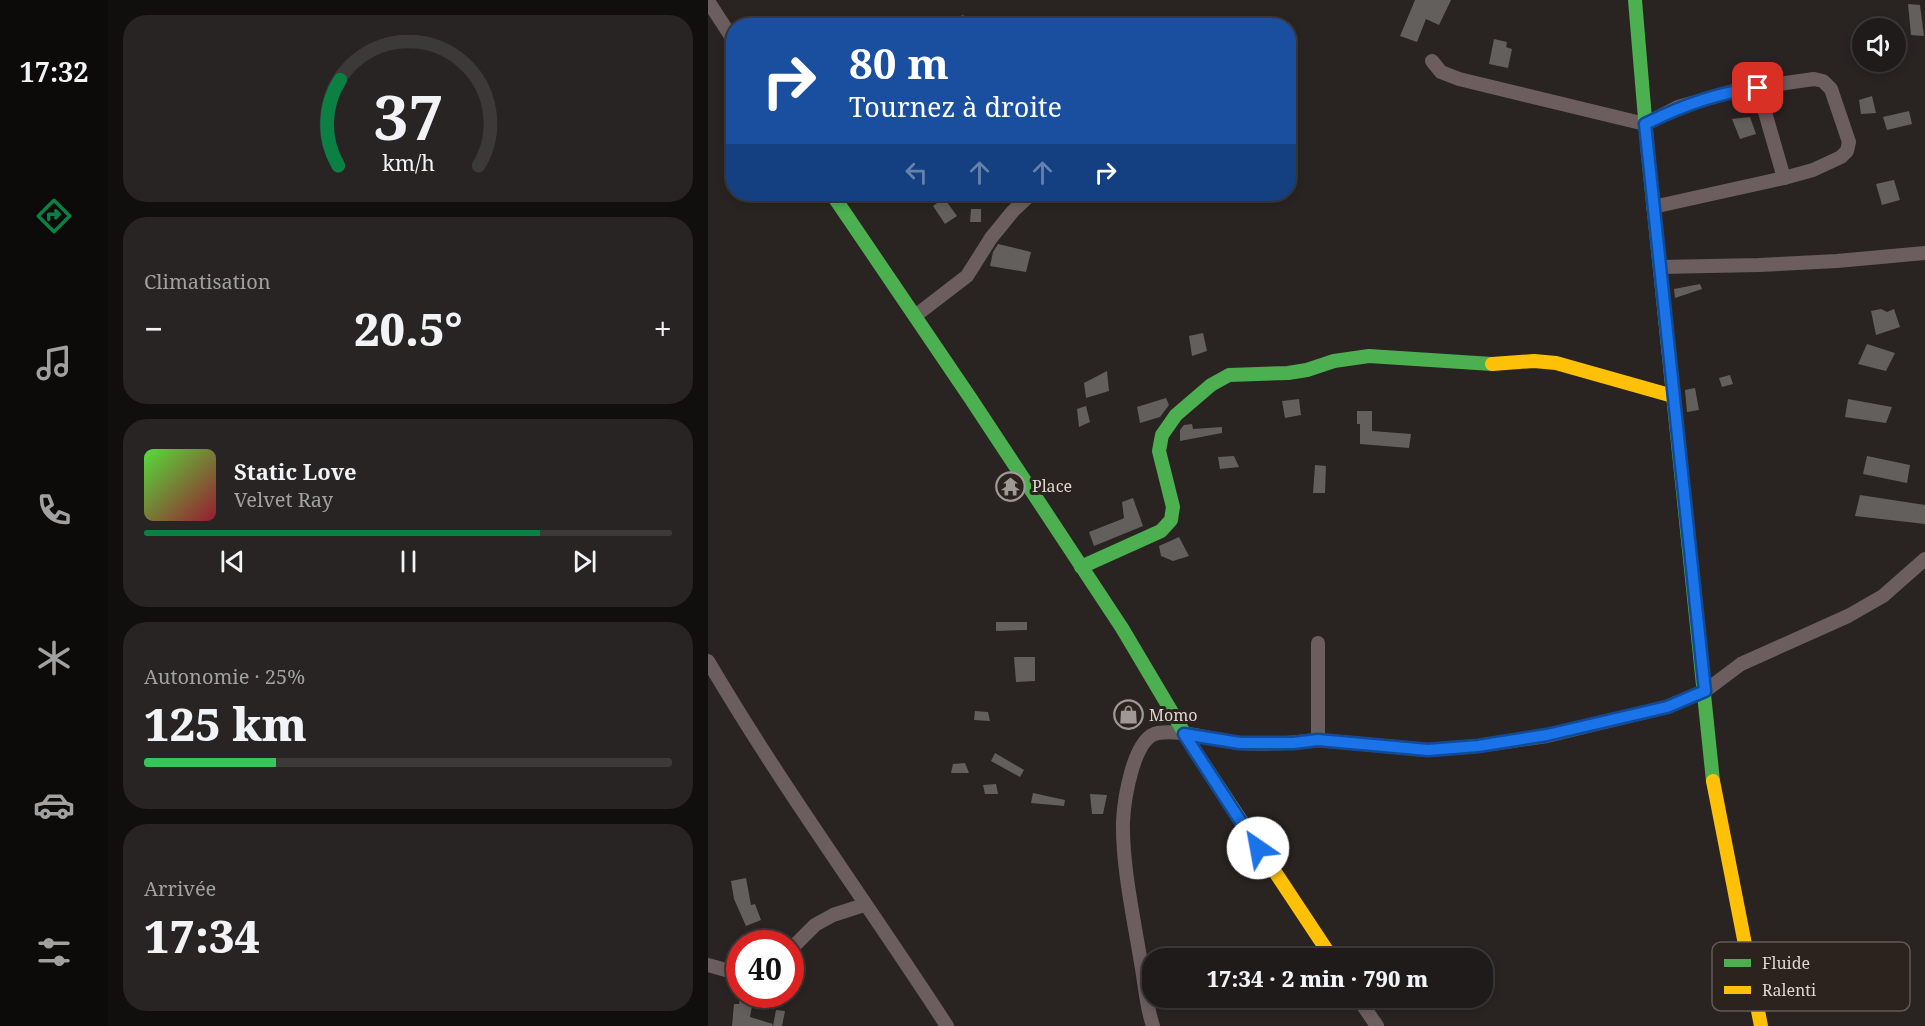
<!DOCTYPE html>
<html lang="fr">
<meta charset="utf-8">
<style>
body{margin:0;font-family:"Noto Serif",serif;background:#272423;color:#f1f3f6;height:100vh;display:flex;flex-direction:column;font-size:22px;white-space:nowrap}
*{box-sizing:border-box;margin:0}
p{font-size:20px;color:#a1a1a2}
.icon{flex:none;width:33px;height:33px;fill:none;stroke:currentColor;stroke-width:2;stroke-linecap:round;stroke-linejoin:round}
.map{position:relative;flex:1;overflow:hidden}
.drawer{display:flex;flex-direction:column;gap:15px;padding:15px;background:#110f0e;width:600px}
.drawer>*{flex:none}
.banner{position:absolute;left:18px;top:18px;width:570px;height:183px;border-radius:24px;box-shadow:0 3px 9px #0003,0 0 0 2px #3c3939;background:#1a4fa0;color:#fff;overflow:hidden}
.buttons{position:absolute;left:1144px;top:18px;display:grid;gap:12px}
.buttons a{display:grid;place-items:center;width:54px;height:54px;border-radius:50%;background:#1f1b1a;box-shadow:0 3px 9px #0003,0 0 0 2px #3c3939;font-size:30px}
.speed{position:absolute;left:18px;top:930px;display:flex;gap:12px;font-size:30px;font-weight:700;text-align:center}
.speed>*{display:grid;place-content:center;width:78px;height:78px;border-radius:50%;background:#1f1b1a;box-shadow:0 3px 9px #0003,0 0 0 2px #3c3939;line-height:1}
.speed .limit{border:9px solid #d22;background:#fff;color:#111}
.pin{position:absolute;display:grid;place-items:center;width:51px;height:51px;color:#fff;margin:-26px;border-radius:12px;box-shadow:0 3px 9px #0006}
.me{position:absolute;width:66px;margin:-33px;rotate:327deg;stroke-linejoin:round;filter:drop-shadow(0 0 4px #0008)}
.turn{display:flex;align-items:center;gap:21px;height:126px;padding:0 24px;font-size:27px}
.turn .icon{width:78px;height:78px;stroke-width:2.5}
.turn b{display:block;font-size:42px;line-height:51px}
.lanes{display:flex;align-items:center;height:57px;padding:0 24px;background:#0003;justify-content:center;gap:30px;direction:ltr}
.lanes .off{opacity:.35}
.big{font-size:45px;font-weight:800;line-height:1.1}
.drawer .widget{flex:1;display:flex;flex-direction:column;justify-content:center;gap:9px;min-width:0;padding:0 21px;border-radius:24px;background:#272423}
.drawer .dial{align-items:center;gap:0}
.dial svg{height:156px;overflow:visible;fill:none;stroke:#3c3939;stroke-width:7;stroke-linecap:round;text-anchor:middle}
.dial text{fill:#f1f3f6;stroke:none}
.song{display:flex;align-items:center;gap:18px}
.cover{width:72px;height:72px;border-radius:9px;background:linear-gradient(135deg,hsl(110 70% 55%),hsl(350 70% 35%))}
.played{height:6px;border-radius:3px;background:linear-gradient(90deg,#0b8043 75%,#3c3939 75%)}
.keys{display:flex;justify-content:space-around;direction:ltr}
.heat{display:flex;justify-content:space-between;align-items:center;font-size:33px;direction:ltr}
.charge{height:9px;border-radius:4px;background:linear-gradient(90deg,#34c759 25%,#3c3939 0)}
.trip{position:absolute;left:434px;top:948px;width:351px;height:60px;border-radius:24px;background:#1f1b1a;box-shadow:0 3px 9px #0003,0 0 0 2px #3c3939;font-weight:800;line-height:60px;text-align:center}
main{display:flex;flex:1;min-height:0}
.dock{display:flex;flex-direction:column;width:108px;justify-content:space-around;align-items:center;background:#0c0b0a;color:#a1a1a2}
.dock .icon{width:42px;height:42px}
.dock .active{color:#0b8043}
.dock b{font-size:27px;color:#f1f3f6}
.map>svg:first-child{display:block}
</style>
<main>
<nav class="dock">
<b>17:32</b>
<svg class="icon active" aria-label="directions" viewBox="0 0 24 24"><path d="M12 3l9 9-9 9-9-9zM9 14v-3h6M13 9l2 2-2 2"/></svg>
<svg class="icon" aria-label="music" viewBox="0 0 24 24"><path d="M9 18V5l10-2v13"/><circle cx="6" cy="18" r="3"/><circle cx="16" cy="16" r="3"/></svg>
<svg class="icon" aria-label="phone" viewBox="0 0 24 24"><path d="M5 4h4l2 5-3 2q2 4 5 5l2-3 5 2v4C11 20 4 13 5 4z"/></svg>
<svg class="icon" aria-label="climate" viewBox="0 0 24 24"><path d="M12 3v18M4 7l16 10M4 17L20 7"/></svg>
<svg class="icon" aria-label="car" viewBox="0 0 24 24"><path d="M5 17H2v-5l4-1 3-4h7l3 4 3 1v5h-3M9 17h6M6 11h13"/><circle cx="7" cy="17" r="2"/><circle cx="17" cy="17" r="2"/></svg>
<svg class="icon" aria-label="filters" viewBox="0 0 24 24"><path d="M4 7h16M4 17h16"/><circle cx="9" cy="7" r="2"/><circle cx="15" cy="17" r="2"/></svg>
</nav>
<section class="drawer">
<div class="widget dial"><svg viewBox="0 0 100 80">
<path d="M14 69A42 42 0 1 1 86 69"/>
<path d="M14 69A42 42 0 0 1 15 25" stroke="#0b8043"/>
<text x="50" y="56" font-size="32" font-weight="700">37</text>
<text x="50" y="72" font-size="11">km/h</text>
</svg></div>
<div class="widget"><p>Climatisation</p>
<div class="heat"><a>−</a><b class="big">20.5°</b><a>+</a></div>
</div>
<div class="widget">
<div class="song"><i class="cover"></i><div><b>Static Love</b><p>Velvet Ray</p></div></div>
<div class="played"></div>
<div class="keys"><svg class="icon" aria-label="previous" viewBox="0 0 24 24"><path d="M18 5L8 12l10 7zM5 5v14"/></svg><svg class="icon" aria-label="pause" viewBox="0 0 24 24"><path d="M8 5v14M16 5v14"/></svg><svg class="icon" aria-label="next" viewBox="0 0 24 24"><path d="M6 5l10 7-10 7zM19 5v14"/></svg></div>
</div>
<div class="widget"><p>Autonomie · 25%</p><b class="big">125 km</b><div class="charge"></div></div>
<div class="widget"><p>Arrivée</p><b class="big">17:34</b></div>
</section>
<div class="map">
<svg width="1217" height="1026" viewBox="0 0 1217 1026">
<rect width="100%" height="100%" fill="#292422"/>
<g fill="#635f5d">
<polygon points="707,0 743,0 731,25 718,19 709,42 692,36"/>
<polygon points="1200,4 1212,5 1216,36 1203,35"/>
<polygon points="254,15 280,25 279,26 250,26"/>
<polygon points="786,39 799,42 798,47 804,49 800,68 781,64"/>
<polygon points="1164,96 1168,113 1153,114 1151,100"/>
<polygon points="1201,111 1204,124 1179,130 1175,117"/>
<polygon points="1042,117 1048,134 1032,139 1024,119"/>
<polygon points="1186,180 1192,200 1174,205 1168,184"/>
<polygon points="236,198 249,216 237,224 225,206"/>
<polygon points="263,209 273,209 273,222 262,222"/>
<polygon points="290,244 323,252 318,272 282,266 285,252"/>
<polygon points="992,284 994,289 967,298 966,289"/>
<polygon points="1173,309 1179,312 1186,309 1192,327 1168,335 1163,311"/>
<polygon points="495,333 499,351 484,356 481,336"/>
<polygon points="1159,344 1187,353 1178,371 1150,364"/>
<polygon points="399,371 401,391 378,398 376,383"/>
<polygon points="1022,375 1025,384 1014,387 1011,378"/>
<polygon points="987,388 991,410 979,412 977,390"/>
<polygon points="458,398 461,405 452,417 432,423 429,407"/>
<polygon points="591,399 593,415 577,418 574,401"/>
<polygon points="1140,399 1184,407 1178,423 1137,417"/>
<polygon points="378,406 382,422 371,427 369,409"/>
<polygon points="649,411 664,411 664,431 703,434 701,448 652,444 652,424 649,424"/>
<polygon points="484,424 485,429 514,427 514,433 472,441 472,430 476,425"/>
<polygon points="526,456 531,467 512,469 510,457"/>
<polygon points="1159,456 1202,465 1199,483 1155,474"/>
<polygon points="607,465 618,466 617,493 605,493"/>
<polygon points="1152,495 1217,505 1217,524 1147,516"/>
<polygon points="425,498 435,526 386,546 381,532 414,519 416,518 414,502"/>
<polygon points="471,537 481,556 465,561 453,556 451,546"/>
<polygon points="288,622 319,622 319,630 288,631"/>
<polygon points="306,657 327,657 327,681 308,682"/>
<polygon points="267,711 280,712 282,721 266,720"/>
<polygon points="287,753 316,770 312,777 283,761"/>
<polygon points="257,763 261,773 243,773 245,764"/>
<polygon points="288,784 290,794 277,794 275,785"/>
<polygon points="325,793 357,800 356,806 323,803"/>
<polygon points="382,794 399,795 395,814 384,814"/>
<polygon points="38,878 43,905 47,904 53,920 38,926 26,899 23,881"/>
<polygon points="33,994 42,994 40,1005 44,1006 42,1017 65,1024 64,1026 24,1026 26,1004 31,1004"/>
<polygon points="68,1010 77,1011 74,1026 65,1026"/>
</g>
<g fill="none" stroke-linecap="round" stroke-linejoin="round">
<g stroke="#6c5e5e" stroke-width="14">
<polyline points="0,1 26,41"/>
<polyline points="724,61 733,72 751,79 937,124 970,107 1029,90 1106,79 1115,81 1123,89 1141,142 1139,151 1133,157 1105,170 1076,178 945,207"/>
<polyline points="1050,88 1076,178"/>
<polyline points="952,267 1051,265 1129,261 1217,253"/>
<polyline points="207,316 259,276 283,238 305,211 320,197 328,194"/>
<path d="M 0,661 C 74,787 160,904 239,1026"/>
<polyline points="610,740 720,750 770,746 839,736 959,707 997,691 1033,664 1140,616 1175,596 1217,559"/>
<polyline points="82,950 107,925 125,915 156,905"/>
<polyline points="0,965 32,974"/>
<polyline points="650,998 669,1026"/>
<path d="M 445,1026 C 438,1006 437,984 433,963 C 426,920 414,865 415,822 C 416,801 425,737 450,733 C 474,729 508,741 532,743 C 558,745 584,743 610,740 L 610,643"/>
</g>
<g stroke="#4caf50" stroke-width="14">
<polyline points="927,0 940,154 1005,781"/>
<polyline points="124,194 263,399 414,628 487,751"/>
<polyline points="373,567 453,531 463,520 465,507 451,451 454,435 468,415 503,385 521,375 580,373 599,370 626,361 661,356 784,364"/>
</g>
<g stroke="#ffc107" stroke-width="14">
<polyline points="784,364 826,361 848,363 965,396"/>
<polyline points="487,751 624,958"/>
<polyline points="1005,781 1053,1026"/>
</g>
</g>
<g fill="none" stroke-linecap="round" stroke-linejoin="round">
<defs>
<path id="route" d="M 550,848 L 476,734 L 532,743 L 585,743 L 610,740 L 720,750 L 770,746 L 839,735 L 959,707 L 997,691 L 937,124 C 973,106 1010,92 1050,88"/>
</defs>
<use href="#route" stroke="#114b97" stroke-width="15"/>
<use href="#route" stroke="#1a73e8" stroke-width="10"/>
</g>
<defs>
<symbol id="temple-ring" viewBox="-11 -11 22 22"><circle r="9.5" fill="#2c231f" stroke="#9f9996" stroke-width="1.5"/><path d="M0-6L5-2H3V0L6.5 2.5H4V6H1.5V3h-3V6H-4V2.5H-6.5L-3 0V-2H-5Z" fill="#9f9996"/></symbol>
<symbol id="shop-ring" viewBox="-11 -11 22 22"><circle r="9.5" fill="#2c231f" stroke="#9f9996" stroke-width="1.5"/><path d="M-5-2.5h2.3a2.7 3.5 0 0 1 5.4 0H5L5.5 6h-11ZM-1.5-2.5h3a1.5 2.3 0 0 0-3 0Z" fill="#9f9996"/></symbol>
</defs>
<g fill-rule="evenodd">
<use href="#temple-ring" x="286" y="470" width="33" height="33"/>
<use href="#shop-ring" x="404" y="698" width="33" height="33"/>
</g>
<g text-anchor="middle" stroke-width="6" stroke-linejoin="round" paint-order="stroke">
<g font-size="16" fill="#dfd8d5" stroke="#2c231f" text-anchor="start">
<text x="324" y="492">Place</text>
<text x="441" y="721">Momo</text>
</g>
</g>
<rect x="1004" y="942" width="198" height="69" rx="9" fill="#2c231f" stroke="#625956" stroke-width="1.5"/>
<rect x="1016" y="959" width="27" height="8" fill="#4caf50"/>
<rect x="1016" y="986" width="27" height="8" fill="#ffc107"/>
<g font-size="16" fill="#dfd8d5">
<text x="1054" y="969">Fluide</text>
<text x="1054" y="996">Ralenti</text>
</g>
</svg>
<div class="buttons">
<a><svg class="icon" aria-label="sound" viewBox="0 0 24 24"><path d="M4 9h4l5-4v14l-5-4H4zM17 9q2 3 0 6"/></svg></a>
</div>
<div class="speed"><div class="limit">40</div></div>
<div class="pin" style="left:1050px;top:88px;background:#d93025"><svg class="icon" aria-label="arrive" viewBox="0 0 24 24"><path d="M6 21V4h12l-3 4 3 4H6"/></svg></div>
<svg class="me" style="left:550px;top:848px" viewBox="-20 -20 40 40"><circle r="19" fill="#fff"/><path d="M0-13L10 11 0 6-10 11z" fill="#1a73e8"/></svg>
<div class="trip">17:34 · 2 min · 790 m</div>
<div class="banner">
<div class="turn"><svg class="icon" aria-label="right" viewBox="0 0 24 24"><path d="M7 20v-9h11M14 6l5 5-5 5"/></svg><div><b>80 m</b>Tournez à droite</div></div>
<div class="lanes"><svg class="icon off" aria-label="left" viewBox="0 0 24 24"><path d="M17 20v-9H6M10 6l-5 5 5 5"/></svg><svg class="icon off" aria-label="ahead" viewBox="0 0 24 24"><path d="M12 20V5M6 11l6-6 6 6"/></svg><svg class="icon off" aria-label="ahead" viewBox="0 0 24 24"><path d="M12 20V5M6 11l6-6 6 6"/></svg><svg class="icon" aria-label="right" viewBox="0 0 24 24"><path d="M7 20v-9h11M14 6l5 5-5 5"/></svg></div>
</div>
</div>
</main>
